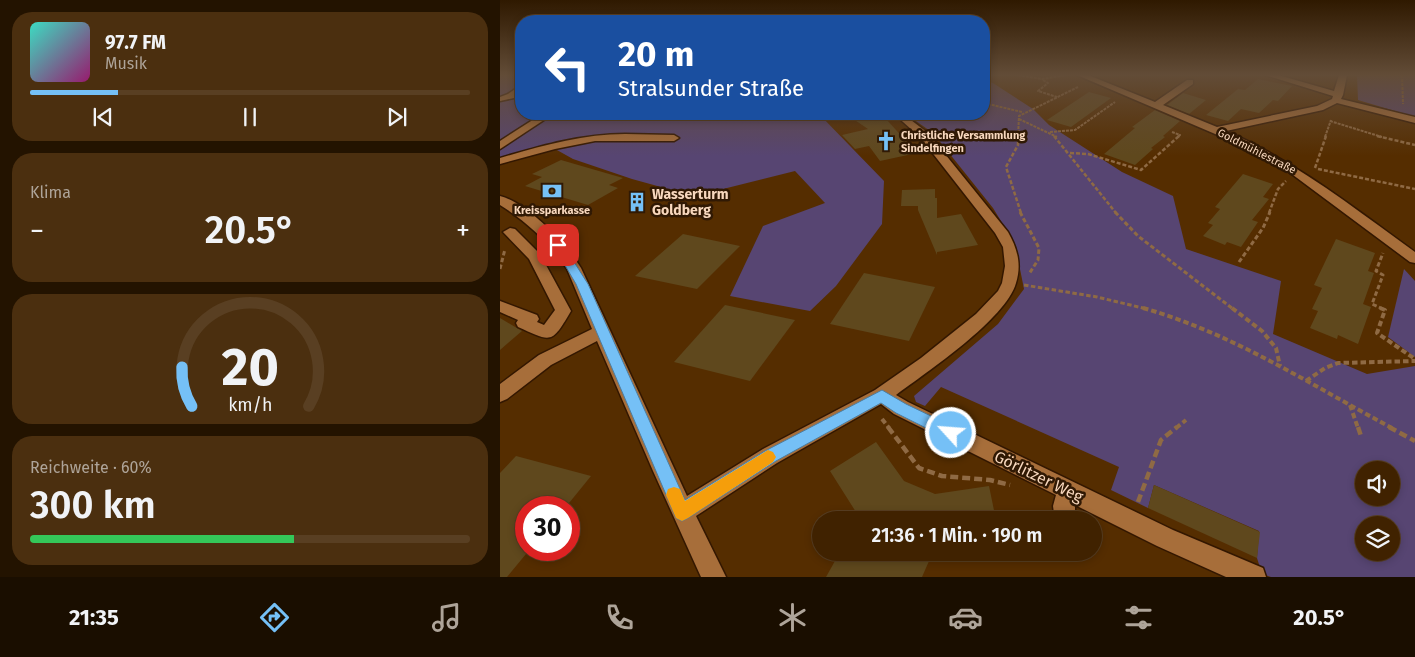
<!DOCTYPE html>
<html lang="de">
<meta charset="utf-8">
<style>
body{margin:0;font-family:"Fira Sans",sans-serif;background:#4b2f0f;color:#f1f3f6;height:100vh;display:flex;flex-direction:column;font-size:19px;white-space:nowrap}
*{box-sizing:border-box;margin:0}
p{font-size:16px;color:#aea499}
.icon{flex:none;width:28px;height:28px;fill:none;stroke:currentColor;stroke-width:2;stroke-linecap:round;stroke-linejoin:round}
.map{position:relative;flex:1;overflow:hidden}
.sheet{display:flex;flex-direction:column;gap:12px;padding:12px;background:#231300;width:500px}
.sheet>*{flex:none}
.banner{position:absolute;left:15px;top:15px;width:475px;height:105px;border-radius:20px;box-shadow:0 2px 8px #0003,0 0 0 1px #593f22;background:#1a4fa0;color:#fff;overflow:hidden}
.tools{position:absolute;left:855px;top:461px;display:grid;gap:10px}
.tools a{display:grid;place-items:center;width:45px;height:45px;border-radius:50%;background:#402200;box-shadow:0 2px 8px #0003,0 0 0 1px #593f22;font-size:25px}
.speed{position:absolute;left:15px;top:496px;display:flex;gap:10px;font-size:25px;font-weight:700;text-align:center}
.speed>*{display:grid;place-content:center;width:65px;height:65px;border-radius:50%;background:#402200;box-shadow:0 2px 8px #0003,0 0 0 1px #593f22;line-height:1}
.speed .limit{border:8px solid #d22;background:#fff;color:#111}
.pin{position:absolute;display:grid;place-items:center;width:42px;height:42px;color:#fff;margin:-21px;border-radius:10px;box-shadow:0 2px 8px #0006}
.me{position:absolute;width:55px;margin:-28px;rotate:296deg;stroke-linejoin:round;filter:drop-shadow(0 0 4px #0008)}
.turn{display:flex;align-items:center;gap:18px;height:105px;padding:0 20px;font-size:22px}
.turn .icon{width:65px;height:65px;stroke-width:2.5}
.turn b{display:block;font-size:35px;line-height:42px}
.big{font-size:38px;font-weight:600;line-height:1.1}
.sheet .card{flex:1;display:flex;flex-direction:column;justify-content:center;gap:8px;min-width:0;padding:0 18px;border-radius:20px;background:#4b2f0f}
.sheet .dial{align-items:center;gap:0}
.dial svg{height:130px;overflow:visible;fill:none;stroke:#593f22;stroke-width:7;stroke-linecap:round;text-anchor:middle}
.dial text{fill:#f1f3f6;stroke:none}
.song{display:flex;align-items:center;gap:15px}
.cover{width:60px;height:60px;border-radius:8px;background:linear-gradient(135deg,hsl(170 70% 55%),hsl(320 70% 35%))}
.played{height:5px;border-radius:2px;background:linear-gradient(90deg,#75c0f6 20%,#593f22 20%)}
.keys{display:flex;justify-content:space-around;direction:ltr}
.heat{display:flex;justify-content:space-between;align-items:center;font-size:28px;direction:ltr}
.charge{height:8px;border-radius:4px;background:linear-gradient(90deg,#34c759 60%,#593f22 0)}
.trip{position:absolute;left:312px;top:511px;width:290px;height:50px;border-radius:25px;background:#402200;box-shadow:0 2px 8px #0003,0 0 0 1px #593f22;font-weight:600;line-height:50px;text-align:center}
.tabs{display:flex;height:80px;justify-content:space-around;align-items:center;background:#1a0e00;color:#aea499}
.tabs .icon{width:35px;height:35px}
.tabs .on{color:#75c0f6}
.tabs b{font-size:22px;color:#f1f3f6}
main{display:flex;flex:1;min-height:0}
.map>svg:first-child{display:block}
</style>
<main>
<section class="sheet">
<div class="card">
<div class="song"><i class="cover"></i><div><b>97.7 FM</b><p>Musik</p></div></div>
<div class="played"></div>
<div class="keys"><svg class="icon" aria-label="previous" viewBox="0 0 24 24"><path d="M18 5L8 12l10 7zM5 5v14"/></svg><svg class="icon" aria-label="pause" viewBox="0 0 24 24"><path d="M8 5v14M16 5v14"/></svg><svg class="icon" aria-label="next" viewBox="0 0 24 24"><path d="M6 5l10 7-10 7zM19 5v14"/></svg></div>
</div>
<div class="card"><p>Klima</p>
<div class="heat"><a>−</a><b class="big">20.5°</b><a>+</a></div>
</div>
<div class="card dial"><svg viewBox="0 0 100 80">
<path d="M14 69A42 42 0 1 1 86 69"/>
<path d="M14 69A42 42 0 0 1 8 45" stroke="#75c0f6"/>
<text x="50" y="56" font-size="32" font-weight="700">20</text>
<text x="50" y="72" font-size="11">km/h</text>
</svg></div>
<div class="card"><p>Reichweite · 60%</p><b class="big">300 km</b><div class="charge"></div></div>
</section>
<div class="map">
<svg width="915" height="577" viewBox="0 0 915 577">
<rect width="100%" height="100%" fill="#552d00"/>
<g fill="#574572" fill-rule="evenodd">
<polygon points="0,75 21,75 21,114 319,114 384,181 382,224 336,286 310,311 230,296 263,226 325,203 295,171 203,194 179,192 132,179 73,159 48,145 0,158"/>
<polygon points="857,75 915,75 915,117 858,100"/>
<path d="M 484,81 L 493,83 L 533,109 L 549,125 L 622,172 L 673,196 L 686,249 L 781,281 L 773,334 L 867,374 L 915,366 L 915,577 L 771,577 L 762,574 L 757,558 L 759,531 L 654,485 L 648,508 L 611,490 L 619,467 L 441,387 L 425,406 L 416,402 L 414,396 L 498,324 L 524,289 L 515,244 L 493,208 L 433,133 L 406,114 L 484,114 ZM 864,470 L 891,470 L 891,498 L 864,498 ZM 864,525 L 891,525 L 891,552 L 864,552 Z"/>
<polygon points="904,269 915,281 915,357 888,337"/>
</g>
<g fill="#5f481d">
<polygon points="758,79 792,86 778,101 773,100 759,113 741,109 728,121 706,115 738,89 745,90"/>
<polygon points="589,92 611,98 571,127 547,120"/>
<polygon points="683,93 706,100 689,114 667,105"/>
<polygon points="655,110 680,121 663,136 665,137 651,148 653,149 635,165 604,154 635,128 632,127"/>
<polygon points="346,114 379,114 386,119 417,153 380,161 369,146 355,149 342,135 368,129"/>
<polygon points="61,160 123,178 109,185 118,188 88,205 25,186 42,177 32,174"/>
<polygon points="743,174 773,184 763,197 769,199 752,220 758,222 741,247 727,242 725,245 703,236 713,225 708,223 720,209 715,207"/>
<polygon points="435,189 435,198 437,198 437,218 461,214 478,245 437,252 437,255 418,210 418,206 401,206 402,190"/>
<polygon points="183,234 240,246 197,289 135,276"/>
<polygon points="836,239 875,253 868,271 874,273 863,304 871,307 858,344 838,335 837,339 810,328 818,311 812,309 822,288 814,285"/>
<polygon points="364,273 435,287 409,341 330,324"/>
<polygon points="225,305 295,320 250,381 174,362"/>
<polygon points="0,318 22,331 0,350"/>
<polygon points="376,442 404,481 435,494 489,486 496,520 361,520 330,471"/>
<polygon points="16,456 91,476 65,508 26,508 26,554 7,577 0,577 0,473"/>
<polygon points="654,485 760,532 757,558 648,508"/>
<polygon points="340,552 433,552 422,577 326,577"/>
</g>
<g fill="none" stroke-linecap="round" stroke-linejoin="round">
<defs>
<g id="minor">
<path d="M 577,75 L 588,75 L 655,102 L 687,80 L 693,80 L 693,84 L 663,105 L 717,127 L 817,106 L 832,99 L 833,96 L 765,75 L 778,75 L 834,91 L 839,75 L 847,75 L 843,95 L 841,99 L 915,117 L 915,123 L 837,103 L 823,110 L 726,131 C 795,161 854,208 915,252 L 915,263 L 910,262 L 785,169 L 748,148 Z"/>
<polygon points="18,87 21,87 21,93 14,98 0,101 0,97 8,94"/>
<polygon points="42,114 53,114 0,149 0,141"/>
<path d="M 394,114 L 403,114 L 428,133 L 508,232 C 517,248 522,264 516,283 C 506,319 427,372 396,395 L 408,402 L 673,530 L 763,568 L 766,577 L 726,577 L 657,546 L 575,505 L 575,520 L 555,520 L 553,506 L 556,495 L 394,414 L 381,404 L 277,463 L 196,516 L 226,577 L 201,577 L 153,471 L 97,341 L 51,365 L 7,399 L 0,402 L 0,384 L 39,355 L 92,329 L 67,269 C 49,242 27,222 0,205 L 0,196 C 28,203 66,244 81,268 L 187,496 L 263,449 L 375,390 L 421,358 L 476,314 L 498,291 L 502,283 L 505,266 L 503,247 L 495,233 L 420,137 Z"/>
<path d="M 125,134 L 174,135 L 179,138 L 174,141 L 95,141 L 55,149 L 0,164 L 0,158 C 41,146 82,134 125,134 Z"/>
<path d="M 10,228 L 15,229 L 40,254 L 71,311 C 51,345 52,342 18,327 L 16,323 L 18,320 L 0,312 L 0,301 L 37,315 L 39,319 L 37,322 L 44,325 L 55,310 L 29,259 L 3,232 Z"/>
</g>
</defs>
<use href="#minor" stroke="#331700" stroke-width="3"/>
<g stroke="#8f6a44" stroke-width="2" stroke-dasharray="3 1" stroke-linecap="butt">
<polyline points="518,75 542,79 566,75"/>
<polyline points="902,75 903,104"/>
<polyline points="543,80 548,83 538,91 557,97"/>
<polyline points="484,103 522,112"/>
<polyline points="519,119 557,137"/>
<polyline points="830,121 882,137"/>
<polyline points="550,132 575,130 615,102"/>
<polyline points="672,132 680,135 678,137"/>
<polyline points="518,137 519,116 578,87"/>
<polyline points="825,137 831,120"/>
</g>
<g stroke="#8f6a44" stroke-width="2.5" stroke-dasharray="4 2" stroke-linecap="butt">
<polyline points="518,136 518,145 506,167 521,213"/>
<polyline points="554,136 616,213"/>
<polyline points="877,136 915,145"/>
<polyline points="570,153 588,154 641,170 679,136"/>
<polyline points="815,168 826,136"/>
<polyline points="818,169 915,189"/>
<polyline points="769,213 778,189 786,181"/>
</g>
<g stroke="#8f6a44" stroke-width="3" stroke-dasharray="4.5 2.5" stroke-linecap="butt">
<polyline points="520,212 539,248 538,260 529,274"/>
<polyline points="615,212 638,236 733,309"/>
<polyline points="739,262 763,228 770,212"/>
<polyline points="0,269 5,249"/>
<polyline points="524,285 597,297 647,309"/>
<polyline points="883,309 872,304 883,275 876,271 883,253"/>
</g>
<g stroke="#8f6a44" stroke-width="4" stroke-dasharray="5.5 3" stroke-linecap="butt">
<path d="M 643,308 C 732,333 811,385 892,428"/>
<polyline points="732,308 762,331 776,348 780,366"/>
<polyline points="880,308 885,310 877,333 915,359"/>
<polyline points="806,381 825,368 838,363 915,361"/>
<polyline points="850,405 858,428"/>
<polyline points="382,419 389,428"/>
<polyline points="676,428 686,420"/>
</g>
<g stroke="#8f6a44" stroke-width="4.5" stroke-dasharray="8 4" stroke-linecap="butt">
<polyline points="388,427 419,468 442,476 490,480 510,485"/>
<polyline points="858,427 861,436"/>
<polyline points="889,427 915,441"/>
<polyline points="638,502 661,440 677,427"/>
</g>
<use href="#minor" fill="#a76e3a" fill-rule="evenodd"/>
</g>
<linearGradient id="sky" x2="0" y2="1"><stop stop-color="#2f1900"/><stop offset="0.48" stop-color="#624c37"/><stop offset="1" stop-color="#624c37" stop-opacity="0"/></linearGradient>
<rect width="915" height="156" fill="url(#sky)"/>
<polygon fill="#75c0f6" stroke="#4c7da0" points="58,242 62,243 88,284 185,500 265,451 382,390 406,404 456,428 458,433 456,438 451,440 446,438 396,413 381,403 276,461 188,518 182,521 176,518 76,284 53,245"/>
<polygon fill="#f59e0b" points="268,450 273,452 276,457 273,462 188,518 182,521 176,518 166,495 168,489 174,487 180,489 185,501"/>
<defs>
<symbol id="church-bare" viewBox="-9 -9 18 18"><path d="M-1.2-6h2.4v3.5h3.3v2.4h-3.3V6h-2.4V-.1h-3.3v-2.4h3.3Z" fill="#75c0f6" stroke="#301904" stroke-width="2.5" paint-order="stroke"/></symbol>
<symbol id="bank-bare" viewBox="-9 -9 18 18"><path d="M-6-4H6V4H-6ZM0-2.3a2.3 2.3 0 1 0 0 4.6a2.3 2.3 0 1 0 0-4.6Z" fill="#75c0f6" stroke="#301904" stroke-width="2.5" paint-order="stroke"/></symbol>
<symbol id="building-bare" viewBox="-9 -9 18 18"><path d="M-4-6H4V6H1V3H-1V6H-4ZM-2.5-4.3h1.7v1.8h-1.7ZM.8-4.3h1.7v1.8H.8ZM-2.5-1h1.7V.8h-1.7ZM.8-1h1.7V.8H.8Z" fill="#75c0f6" stroke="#301904" stroke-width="2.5" paint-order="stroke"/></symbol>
</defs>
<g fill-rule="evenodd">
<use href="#church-bare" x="372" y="127" width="28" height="28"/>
<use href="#bank-bare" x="38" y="177" width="28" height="28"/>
<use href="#building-bare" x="123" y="188" width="28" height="28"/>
</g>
<g text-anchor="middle" stroke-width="5" stroke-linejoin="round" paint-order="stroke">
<g font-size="11" font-weight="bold" fill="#f8d8be" stroke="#301904" text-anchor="start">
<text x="401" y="139">Christliche Versammlung<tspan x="401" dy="13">Sindelfingen</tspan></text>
<text x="52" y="214" text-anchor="middle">Kreissparkasse</text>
</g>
<g font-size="11" fill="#f8d8be" stroke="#301904">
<text transform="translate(757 151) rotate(27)" y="4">Goldmühlestraße</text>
</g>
<g font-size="14" font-weight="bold" fill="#f8d8be" stroke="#301904" text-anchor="start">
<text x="152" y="199">Wasserturm<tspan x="152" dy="16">Goldberg</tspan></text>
</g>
<g font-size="16" fill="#f8d8be" stroke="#301904">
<text transform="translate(539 476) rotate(26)" y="6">Görlitzer Weg</text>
</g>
</g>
</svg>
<div class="tools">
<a><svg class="icon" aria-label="sound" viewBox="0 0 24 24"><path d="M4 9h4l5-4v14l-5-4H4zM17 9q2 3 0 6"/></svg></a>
<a><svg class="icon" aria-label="layers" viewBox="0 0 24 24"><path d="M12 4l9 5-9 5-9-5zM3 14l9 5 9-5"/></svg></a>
</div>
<div class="speed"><div class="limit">30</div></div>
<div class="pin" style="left:58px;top:245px;background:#d93025"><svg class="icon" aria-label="arrive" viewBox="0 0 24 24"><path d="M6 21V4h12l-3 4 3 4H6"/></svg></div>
<svg class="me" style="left:451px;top:433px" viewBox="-20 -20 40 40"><circle r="17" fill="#75c0f6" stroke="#fff" stroke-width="3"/><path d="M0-11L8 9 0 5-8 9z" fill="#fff"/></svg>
<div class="trip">21:36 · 1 Min. · 190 m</div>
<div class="banner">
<div class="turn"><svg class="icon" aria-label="left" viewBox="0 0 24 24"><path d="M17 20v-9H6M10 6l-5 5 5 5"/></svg><div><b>20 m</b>Stralsunder Straße</div></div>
</div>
</div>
</main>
<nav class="tabs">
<b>21:35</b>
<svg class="icon on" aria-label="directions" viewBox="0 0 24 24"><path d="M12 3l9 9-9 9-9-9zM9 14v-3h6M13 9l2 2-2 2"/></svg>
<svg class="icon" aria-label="music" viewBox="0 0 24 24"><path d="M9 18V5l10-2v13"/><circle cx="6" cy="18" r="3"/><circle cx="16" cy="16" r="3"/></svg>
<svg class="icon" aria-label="phone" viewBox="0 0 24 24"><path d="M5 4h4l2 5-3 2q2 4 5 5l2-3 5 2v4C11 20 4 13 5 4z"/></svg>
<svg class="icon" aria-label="climate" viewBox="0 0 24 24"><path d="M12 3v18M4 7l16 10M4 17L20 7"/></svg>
<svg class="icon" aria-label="car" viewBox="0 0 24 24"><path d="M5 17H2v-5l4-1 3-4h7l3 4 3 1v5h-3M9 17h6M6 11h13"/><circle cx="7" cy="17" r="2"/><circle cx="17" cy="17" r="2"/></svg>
<svg class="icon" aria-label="filters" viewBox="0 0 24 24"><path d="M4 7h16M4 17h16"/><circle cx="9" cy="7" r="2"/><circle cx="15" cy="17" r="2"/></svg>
<b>20.5°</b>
</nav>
